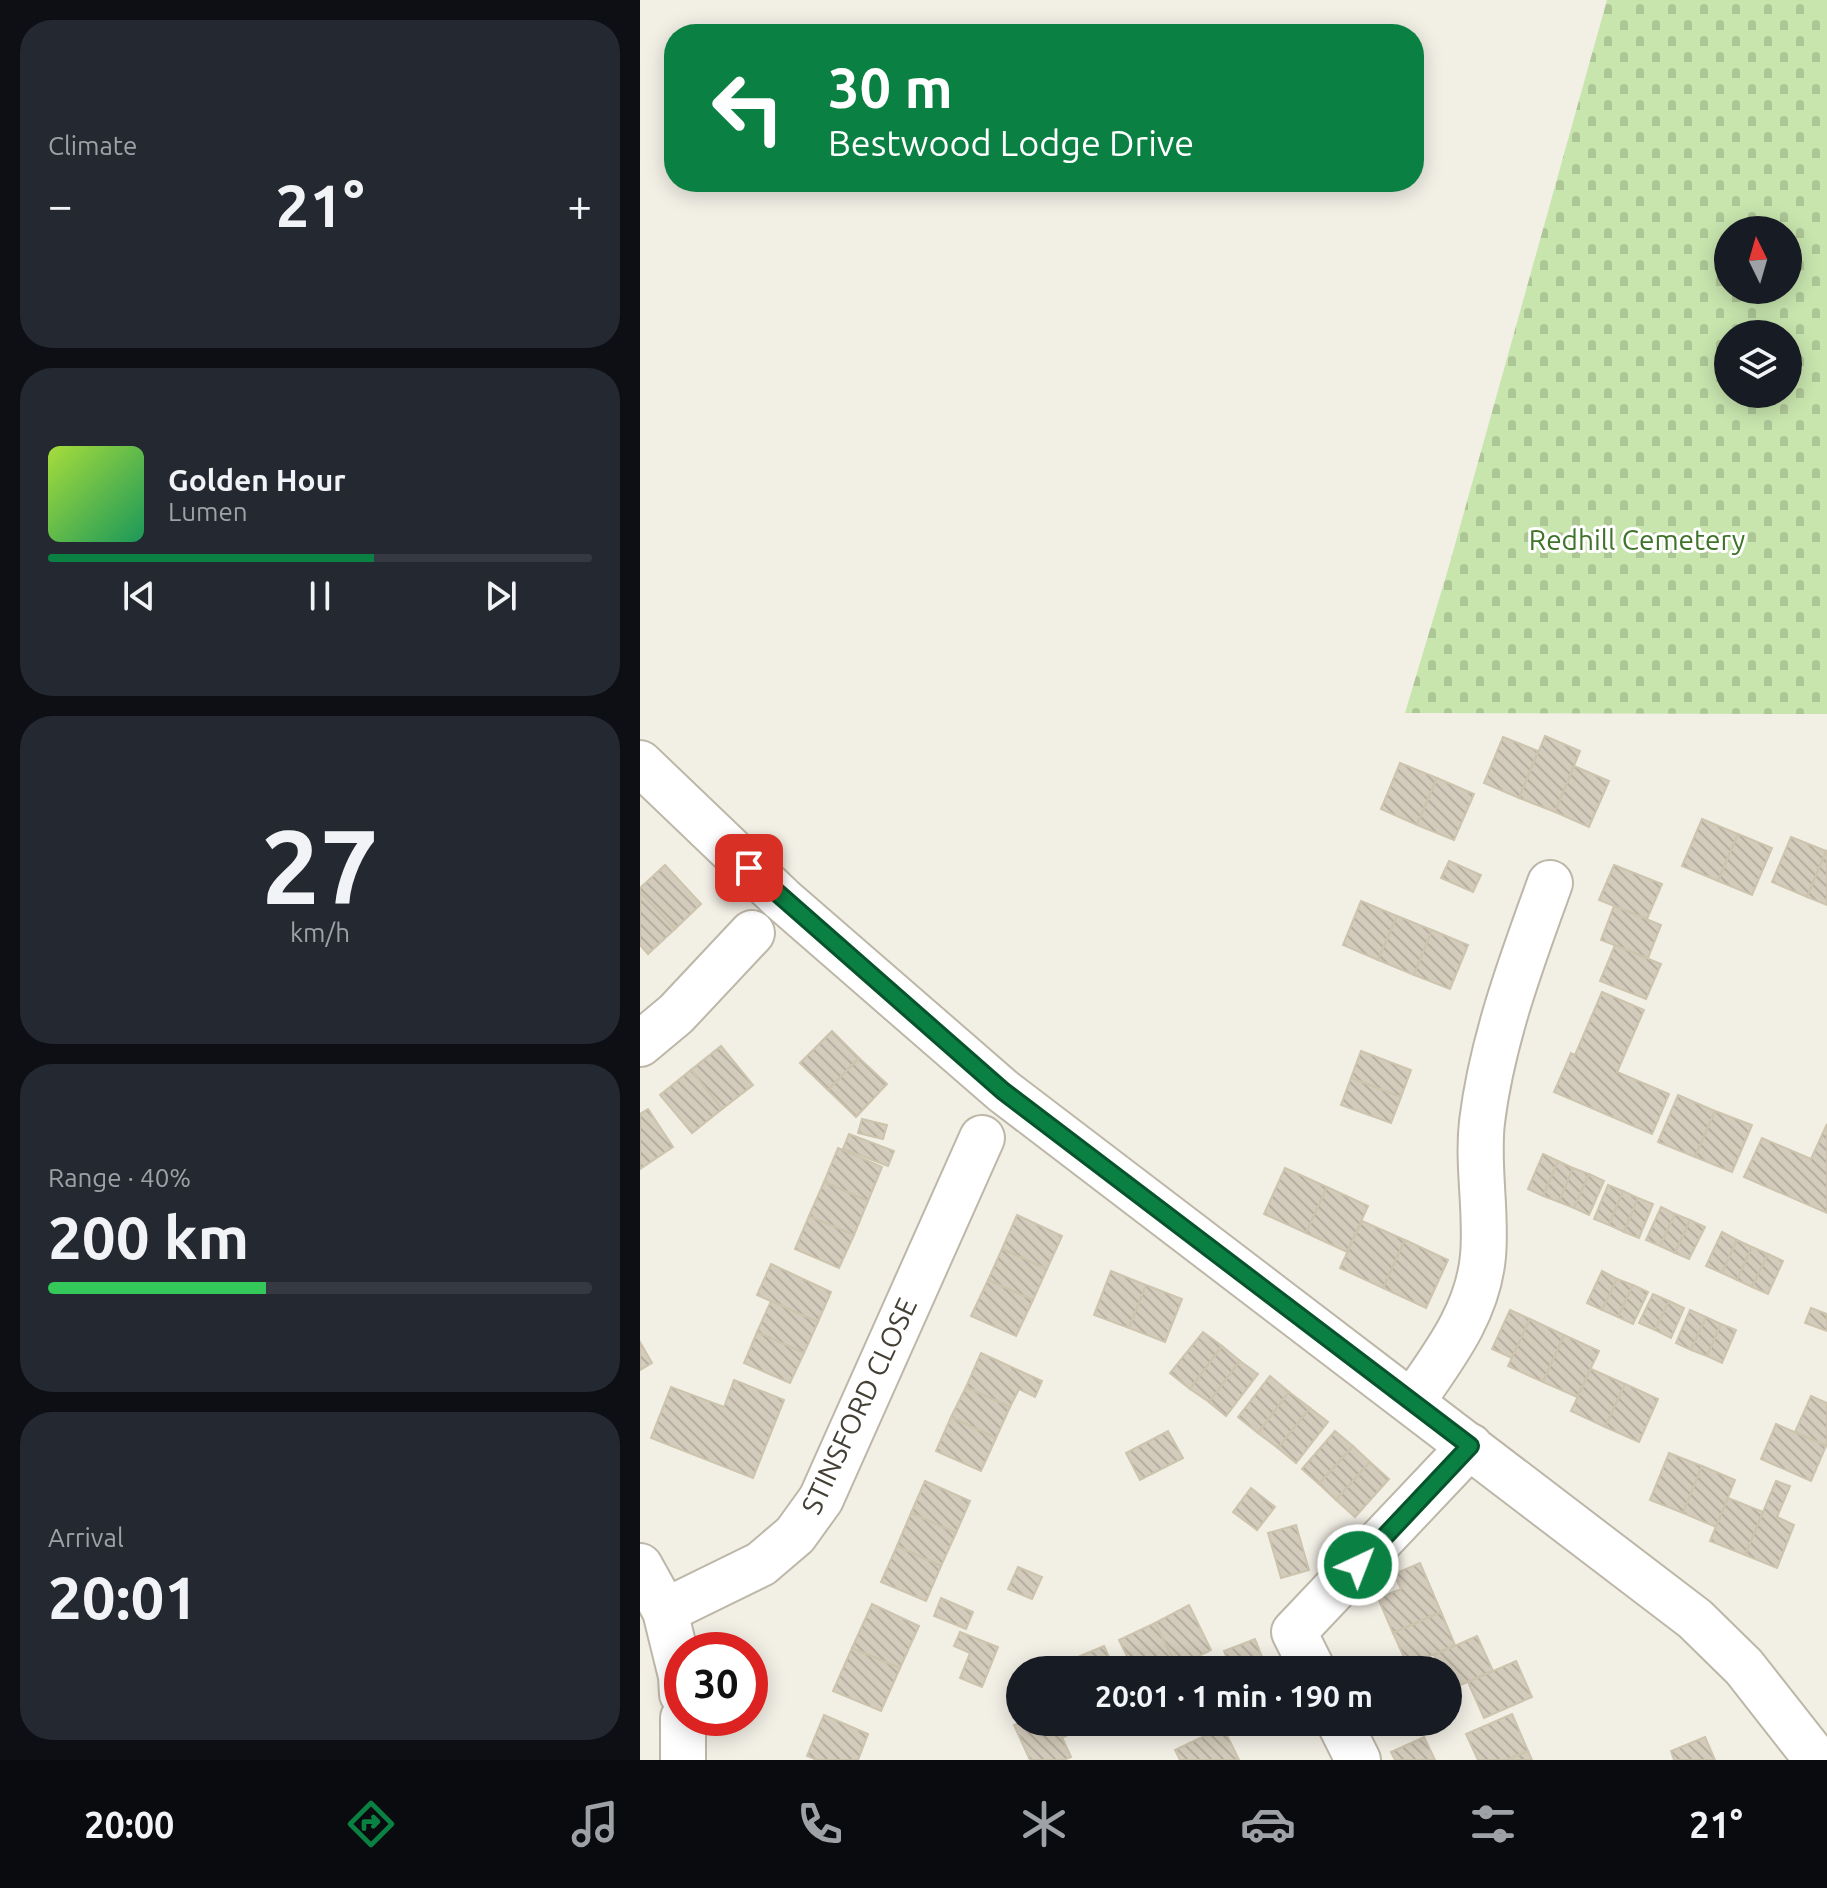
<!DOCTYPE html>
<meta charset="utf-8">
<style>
body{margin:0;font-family:Ubuntu,sans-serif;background:#242831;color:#f1f3f6;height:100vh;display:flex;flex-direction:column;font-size:30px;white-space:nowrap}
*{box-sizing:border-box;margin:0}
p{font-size:26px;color:#9ea1a6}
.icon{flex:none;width:44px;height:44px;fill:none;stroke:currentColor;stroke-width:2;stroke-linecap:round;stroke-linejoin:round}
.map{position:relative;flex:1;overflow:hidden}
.side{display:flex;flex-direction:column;gap:20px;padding:20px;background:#0d0f14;width:640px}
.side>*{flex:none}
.top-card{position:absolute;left:24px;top:24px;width:760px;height:168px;border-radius:32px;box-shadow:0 4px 20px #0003;background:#0b8043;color:#fff;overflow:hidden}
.needle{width:52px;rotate:355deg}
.buttons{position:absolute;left:1074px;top:216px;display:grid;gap:16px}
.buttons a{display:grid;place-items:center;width:88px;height:88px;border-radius:50%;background:#171b24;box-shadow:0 4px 20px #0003;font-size:40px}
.speed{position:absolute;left:24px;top:1632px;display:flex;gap:16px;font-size:40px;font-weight:700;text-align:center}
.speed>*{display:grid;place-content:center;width:104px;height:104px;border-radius:50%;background:#171b24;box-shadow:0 4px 20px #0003;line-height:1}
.speed .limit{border:12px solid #d22;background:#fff;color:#111}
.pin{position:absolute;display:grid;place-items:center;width:68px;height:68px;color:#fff;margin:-34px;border-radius:16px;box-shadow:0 4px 12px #0006}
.me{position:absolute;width:88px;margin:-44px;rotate:43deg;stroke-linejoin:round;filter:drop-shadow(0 0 6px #0008)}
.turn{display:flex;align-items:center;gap:28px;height:168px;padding:0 32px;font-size:36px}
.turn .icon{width:104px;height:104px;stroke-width:2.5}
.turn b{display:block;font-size:56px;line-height:68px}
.big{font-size:60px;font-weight:700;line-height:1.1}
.side .widget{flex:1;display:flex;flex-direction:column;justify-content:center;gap:12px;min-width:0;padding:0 28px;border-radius:32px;background:#242831}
.side .dial{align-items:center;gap:0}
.dial b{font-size:104px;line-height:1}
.song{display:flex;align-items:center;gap:24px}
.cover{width:96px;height:96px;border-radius:12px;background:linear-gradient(135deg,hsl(80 70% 55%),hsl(150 70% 35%))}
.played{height:8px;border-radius:4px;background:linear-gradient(90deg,#0b8043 60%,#363941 60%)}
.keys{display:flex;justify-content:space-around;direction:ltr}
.heat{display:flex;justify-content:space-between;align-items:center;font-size:44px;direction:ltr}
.charge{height:12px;border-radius:6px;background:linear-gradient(90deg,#34c759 40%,#363941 0)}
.trip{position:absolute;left:366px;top:1656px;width:456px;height:80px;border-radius:40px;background:#171b24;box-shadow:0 4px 20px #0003;font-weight:700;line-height:80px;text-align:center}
.menu{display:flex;height:128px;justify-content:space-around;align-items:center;background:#090b0e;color:#9ea1a6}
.menu .icon{width:56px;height:56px}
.menu .selected{color:#0b8043}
.menu b{font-size:36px;color:#f1f3f6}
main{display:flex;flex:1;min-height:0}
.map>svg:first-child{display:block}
</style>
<main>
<section class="side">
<div class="widget"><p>Climate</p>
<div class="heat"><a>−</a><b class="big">21°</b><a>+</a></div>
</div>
<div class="widget">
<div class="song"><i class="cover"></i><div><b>Golden Hour</b><p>Lumen</p></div></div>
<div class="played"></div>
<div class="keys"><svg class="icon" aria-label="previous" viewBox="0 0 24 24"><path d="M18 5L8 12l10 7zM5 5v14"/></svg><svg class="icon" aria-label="pause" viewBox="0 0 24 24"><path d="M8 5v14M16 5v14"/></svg><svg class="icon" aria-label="next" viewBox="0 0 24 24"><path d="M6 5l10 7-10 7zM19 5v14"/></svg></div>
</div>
<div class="widget dial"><b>27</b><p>km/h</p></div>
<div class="widget"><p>Range · 40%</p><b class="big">200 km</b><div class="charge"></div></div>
<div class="widget"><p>Arrival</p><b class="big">20:01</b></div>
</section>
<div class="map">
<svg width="1187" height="1760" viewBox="0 0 1187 1760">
<defs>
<pattern id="cemetery-stones" width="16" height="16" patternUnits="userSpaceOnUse" patternTransform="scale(2)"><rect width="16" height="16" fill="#c8e5ae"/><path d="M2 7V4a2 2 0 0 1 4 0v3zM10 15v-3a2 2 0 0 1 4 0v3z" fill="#adc696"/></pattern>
<pattern id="building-back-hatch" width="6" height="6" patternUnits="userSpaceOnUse" patternTransform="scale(2)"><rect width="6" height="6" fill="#d3cbbb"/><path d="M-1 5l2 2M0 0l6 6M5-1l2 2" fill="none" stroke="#b6afa1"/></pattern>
</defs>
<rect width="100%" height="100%" fill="#f2efe5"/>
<path fill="url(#cemetery-stones)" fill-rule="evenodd" d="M 967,0 L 1187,0 L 1187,714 L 765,713 L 809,566 ZM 1088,230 L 1148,230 L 1148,290 L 1088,290 ZM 1088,334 L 1148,334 L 1148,394 L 1088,394 Z"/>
<g fill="url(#building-back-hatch)" stroke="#cdc4ae" stroke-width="2">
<polygon points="905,736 940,751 915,812 879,798"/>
<polygon points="863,737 898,751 879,798 844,783"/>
<polygon points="760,763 797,778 777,825 741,809"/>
<polygon points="934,766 969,781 949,827 915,812"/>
<polygon points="797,778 834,794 814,840 777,825"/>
<polygon points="1062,819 1098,834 1078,881 1042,866"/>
<polygon points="1098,834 1132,848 1112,895 1078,881"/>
<polygon points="1151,837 1186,851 1167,897 1132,882"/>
<polygon points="1186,851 1187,852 1187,905 1167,897"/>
<polygon points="809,861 841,875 833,892 801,878"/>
<polygon points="25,865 61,904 35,929 0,892 0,888"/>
<polygon points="974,865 1022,884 1007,919 959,900"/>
<polygon points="0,892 35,929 8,954 0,945"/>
<polygon points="721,901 757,916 738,960 703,945"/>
<polygon points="974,906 1021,925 1008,958 961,940"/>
<polygon points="757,916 792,930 774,975 738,960"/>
<polygon points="792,930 828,945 810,989 774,975"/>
<polygon points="975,945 1021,964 1006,999 960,981"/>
<polygon points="962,992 1004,1010 977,1072 1029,1094 1012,1134 914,1092 931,1053 935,1055"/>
<polygon points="192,1031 219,1058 188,1090 160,1063"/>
<polygon points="81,1046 113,1085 82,1109 51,1070"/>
<polygon points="721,1051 771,1070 761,1097 711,1078"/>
<polygon points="219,1058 247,1084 216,1117 188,1090"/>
<polygon points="51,1070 82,1109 52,1133 20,1095"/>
<polygon points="711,1078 761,1097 751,1123 701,1105"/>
<polygon points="1038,1095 1075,1111 1055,1157 1018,1142"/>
<polygon points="8,1109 33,1147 0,1169 0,1114"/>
<polygon points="1075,1111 1112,1125 1092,1172 1055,1157"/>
<polygon points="222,1119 247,1125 243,1139 218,1133"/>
<polygon points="1187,1124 1187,1213 1104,1177 1122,1138 1171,1159"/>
<polygon points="209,1134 254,1151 248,1166 203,1149"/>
<polygon points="198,1148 242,1167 228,1201 184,1182"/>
<polygon points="903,1154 918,1161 903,1196 888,1189"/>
<polygon points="918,1161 933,1168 919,1202 903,1196"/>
<polygon points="645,1168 687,1187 666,1233 624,1214"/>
<polygon points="933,1168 949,1174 934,1208 919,1202"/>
<polygon points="949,1174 964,1181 949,1215 934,1208"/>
<polygon points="184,1182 228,1201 214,1235 169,1216"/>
<polygon points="968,1185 983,1191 969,1225 954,1219"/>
<polygon points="687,1187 728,1206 707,1252 666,1233"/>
<polygon points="983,1191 998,1198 984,1232 969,1225"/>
<polygon points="998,1198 1013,1204 999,1238 984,1232"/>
<polygon points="1021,1207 1035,1214 1020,1246 1006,1240"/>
<polygon points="1035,1214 1050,1220 1035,1253 1020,1246"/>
<polygon points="377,1215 422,1236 407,1269 362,1249"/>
<polygon points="169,1216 214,1235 199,1268 155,1249"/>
<polygon points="1050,1220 1065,1227 1049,1259 1035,1253"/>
<polygon points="722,1221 765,1240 743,1288 700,1268"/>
<polygon points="1082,1232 1097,1240 1082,1273 1066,1266"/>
<polygon points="765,1240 808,1260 786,1308 743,1288"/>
<polygon points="1097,1240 1112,1247 1097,1280 1082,1273"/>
<polygon points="1112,1247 1128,1254 1112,1287 1097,1280"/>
<polygon points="362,1249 407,1269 393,1300 348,1280"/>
<polygon points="1128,1254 1143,1261 1128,1294 1112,1287"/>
<polygon points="131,1264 191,1292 178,1322 117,1295"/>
<polygon points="471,1271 506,1285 489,1328 454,1315"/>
<polygon points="962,1271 977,1279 962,1310 947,1303"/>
<polygon points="977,1279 993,1285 978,1317 962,1310"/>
<polygon points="348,1280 393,1300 376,1336 331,1316"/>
<polygon points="506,1285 542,1299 525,1342 489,1328"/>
<polygon points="993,1285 1008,1292 993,1324 978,1317"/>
<polygon points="1013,1294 1029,1301 1015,1330 999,1323"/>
<polygon points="131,1301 178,1322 164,1353 117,1332"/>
<polygon points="1029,1301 1044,1308 1031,1338 1015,1330"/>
<polygon points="1171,1308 1187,1314 1187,1331 1165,1323"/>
<polygon points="870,1310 890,1319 872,1358 852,1349"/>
<polygon points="1050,1310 1066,1317 1051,1350 1036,1343"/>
<polygon points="1066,1317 1081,1324 1067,1356 1051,1350"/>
<polygon points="890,1319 924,1335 903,1382 868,1366"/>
<polygon points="1081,1324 1096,1330 1082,1363 1067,1356"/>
<polygon points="117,1332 164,1353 150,1383 104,1363"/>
<polygon points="563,1332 582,1346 550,1389 530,1373"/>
<polygon points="924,1335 959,1351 937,1397 903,1382"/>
<polygon points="0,1342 12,1363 0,1370"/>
<polygon points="582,1346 600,1361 569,1402 550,1389"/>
<polygon points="341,1353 402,1381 395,1397 379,1389 370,1407 326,1387"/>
<polygon points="600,1361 618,1374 586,1416 569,1402"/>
<polygon points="951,1369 985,1384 965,1427 931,1411"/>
<polygon points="630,1376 649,1392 618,1433 598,1417"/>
<polygon points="94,1380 144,1400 113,1478 11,1438 31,1387 84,1407"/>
<polygon points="985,1384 1018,1399 999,1442 965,1427"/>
<polygon points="326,1387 370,1407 356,1438 311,1417"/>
<polygon points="649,1392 670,1408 638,1448 618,1433"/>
<polygon points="1171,1396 1187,1403 1187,1446 1155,1432"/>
<polygon points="670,1408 688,1422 656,1463 638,1448"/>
<polygon points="311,1417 356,1438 341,1471 296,1451"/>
<polygon points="1136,1424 1186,1446 1171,1481 1121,1459"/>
<polygon points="528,1431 543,1458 500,1480 486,1453"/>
<polygon points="695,1431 713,1446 679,1484 662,1469"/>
<polygon points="713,1446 730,1462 696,1500 679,1484"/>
<polygon points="1029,1453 1062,1466 1043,1513 1010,1500"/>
<polygon points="730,1462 749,1479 715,1517 696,1500"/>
<polygon points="1062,1466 1095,1480 1076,1527 1043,1513"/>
<polygon points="285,1481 330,1501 316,1533 271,1513"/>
<polygon points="1136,1481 1150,1486 1137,1517 1154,1525 1137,1568 1105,1555"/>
<polygon points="611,1488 635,1507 617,1530 593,1512"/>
<polygon points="1088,1498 1123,1512 1105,1555 1070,1541"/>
<polygon points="271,1513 316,1533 301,1566 257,1546"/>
<polygon points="656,1525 669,1570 641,1578 628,1533"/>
<polygon points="257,1546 301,1566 286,1601 241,1582"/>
<polygon points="780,1563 801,1612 753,1633 738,1598 761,1589 754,1574"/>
<polygon points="378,1567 402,1577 392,1599 368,1589"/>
<polygon points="301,1598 333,1612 326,1629 294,1616"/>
<polygon points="232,1604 279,1626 260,1668 212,1648"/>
<polygon points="549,1605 571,1650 537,1667 515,1623"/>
<polygon points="801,1612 815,1645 768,1666 753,1633"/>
<polygon points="515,1623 537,1667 531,1670 494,1670 479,1640"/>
<polygon points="320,1632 358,1647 342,1687 320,1678 330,1653 314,1646"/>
<polygon points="837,1636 853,1671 809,1690 808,1670 800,1670 794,1655"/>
<polygon points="615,1639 624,1662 603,1670 592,1670 584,1651"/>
<polygon points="464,1646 475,1670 432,1670 428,1661"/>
<polygon points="212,1648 260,1668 241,1711 193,1691"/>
<polygon points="876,1661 892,1697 844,1718 828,1682"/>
<polygon points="872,1714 888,1751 867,1760 838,1760 826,1734"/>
<polygon points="184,1715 228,1734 218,1760 177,1760 167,1756"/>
<polygon points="382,1722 415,1722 431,1757 424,1760 390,1760 374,1725"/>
<polygon points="415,1722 455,1722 422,1738"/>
<polygon points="583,1727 599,1760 540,1760 535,1750"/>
<polygon points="784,1737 795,1760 755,1760 751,1752"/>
<polygon points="1065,1737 1075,1760 1034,1760 1031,1751"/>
<polygon points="888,1751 892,1760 867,1760"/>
</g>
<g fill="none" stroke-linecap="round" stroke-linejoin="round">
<defs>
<g id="street">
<polyline points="0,763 142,899 363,1091 1055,1619 1104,1667 1177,1760"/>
<polyline points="0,1044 36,1014 112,933"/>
<path d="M 772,1402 C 803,1357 838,1313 843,1256 C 847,1212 837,1166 842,1122 C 852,1040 882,960 910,883"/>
<polyline points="0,1566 25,1611 41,1676 42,1694"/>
<polyline points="25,1611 121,1564 155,1535 181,1499 342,1138"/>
<polyline points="673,1670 654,1632 830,1446"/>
<polyline points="699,1722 718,1760"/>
<polyline points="43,1760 43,1718"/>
</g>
</defs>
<use href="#street" stroke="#bdb7a8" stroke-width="48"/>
<use href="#street" stroke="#fff" stroke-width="44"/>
</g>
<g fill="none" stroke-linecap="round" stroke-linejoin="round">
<defs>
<polyline id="route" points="109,868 363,1091 830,1446 718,1565"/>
</defs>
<use href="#route" stroke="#07532c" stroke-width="20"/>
<use href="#route" stroke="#0b8043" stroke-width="14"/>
</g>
<g text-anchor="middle" stroke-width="6" stroke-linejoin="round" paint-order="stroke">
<g font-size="28" fill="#3f732a" stroke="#fff">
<text x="997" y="550">Redhill Cemetery</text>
</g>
<g font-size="28" fill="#443f35" stroke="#fff">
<text transform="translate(219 1406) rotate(-65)" y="10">STINSFORD CLOSE</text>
</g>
</g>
</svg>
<div class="buttons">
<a><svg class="needle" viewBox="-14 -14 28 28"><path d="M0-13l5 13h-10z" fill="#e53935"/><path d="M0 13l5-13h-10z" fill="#9ea1a6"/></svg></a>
<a><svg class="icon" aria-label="layers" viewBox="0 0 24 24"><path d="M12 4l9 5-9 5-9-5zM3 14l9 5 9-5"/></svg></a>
</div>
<div class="speed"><div class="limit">30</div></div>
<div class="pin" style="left:109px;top:868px;background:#d93025"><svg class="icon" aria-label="arrive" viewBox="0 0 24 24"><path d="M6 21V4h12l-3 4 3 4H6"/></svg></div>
<svg class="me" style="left:718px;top:1565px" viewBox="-20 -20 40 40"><circle r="17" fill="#0b8043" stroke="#fff" stroke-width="3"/><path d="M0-11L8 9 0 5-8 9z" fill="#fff"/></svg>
<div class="trip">20:01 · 1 min · 190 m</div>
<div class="top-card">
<div class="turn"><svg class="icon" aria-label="left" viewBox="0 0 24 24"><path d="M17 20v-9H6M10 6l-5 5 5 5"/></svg><div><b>30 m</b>Bestwood Lodge Drive</div></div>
</div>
</div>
</main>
<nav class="menu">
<b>20:00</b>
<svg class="icon selected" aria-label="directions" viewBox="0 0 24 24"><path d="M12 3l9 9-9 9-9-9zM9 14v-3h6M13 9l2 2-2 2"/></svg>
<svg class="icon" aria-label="music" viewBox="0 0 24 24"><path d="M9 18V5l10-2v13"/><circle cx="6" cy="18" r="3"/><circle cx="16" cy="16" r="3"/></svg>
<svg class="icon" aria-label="phone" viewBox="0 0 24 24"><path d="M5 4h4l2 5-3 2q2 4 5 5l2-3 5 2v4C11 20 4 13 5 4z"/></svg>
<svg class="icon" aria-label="climate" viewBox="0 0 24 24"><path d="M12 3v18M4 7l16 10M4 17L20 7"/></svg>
<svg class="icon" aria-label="car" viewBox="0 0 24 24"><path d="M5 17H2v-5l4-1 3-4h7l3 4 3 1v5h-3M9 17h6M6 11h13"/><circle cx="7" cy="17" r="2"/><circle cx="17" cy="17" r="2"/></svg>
<svg class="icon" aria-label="filters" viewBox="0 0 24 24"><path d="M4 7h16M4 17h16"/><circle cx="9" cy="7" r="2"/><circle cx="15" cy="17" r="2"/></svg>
<b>21°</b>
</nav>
